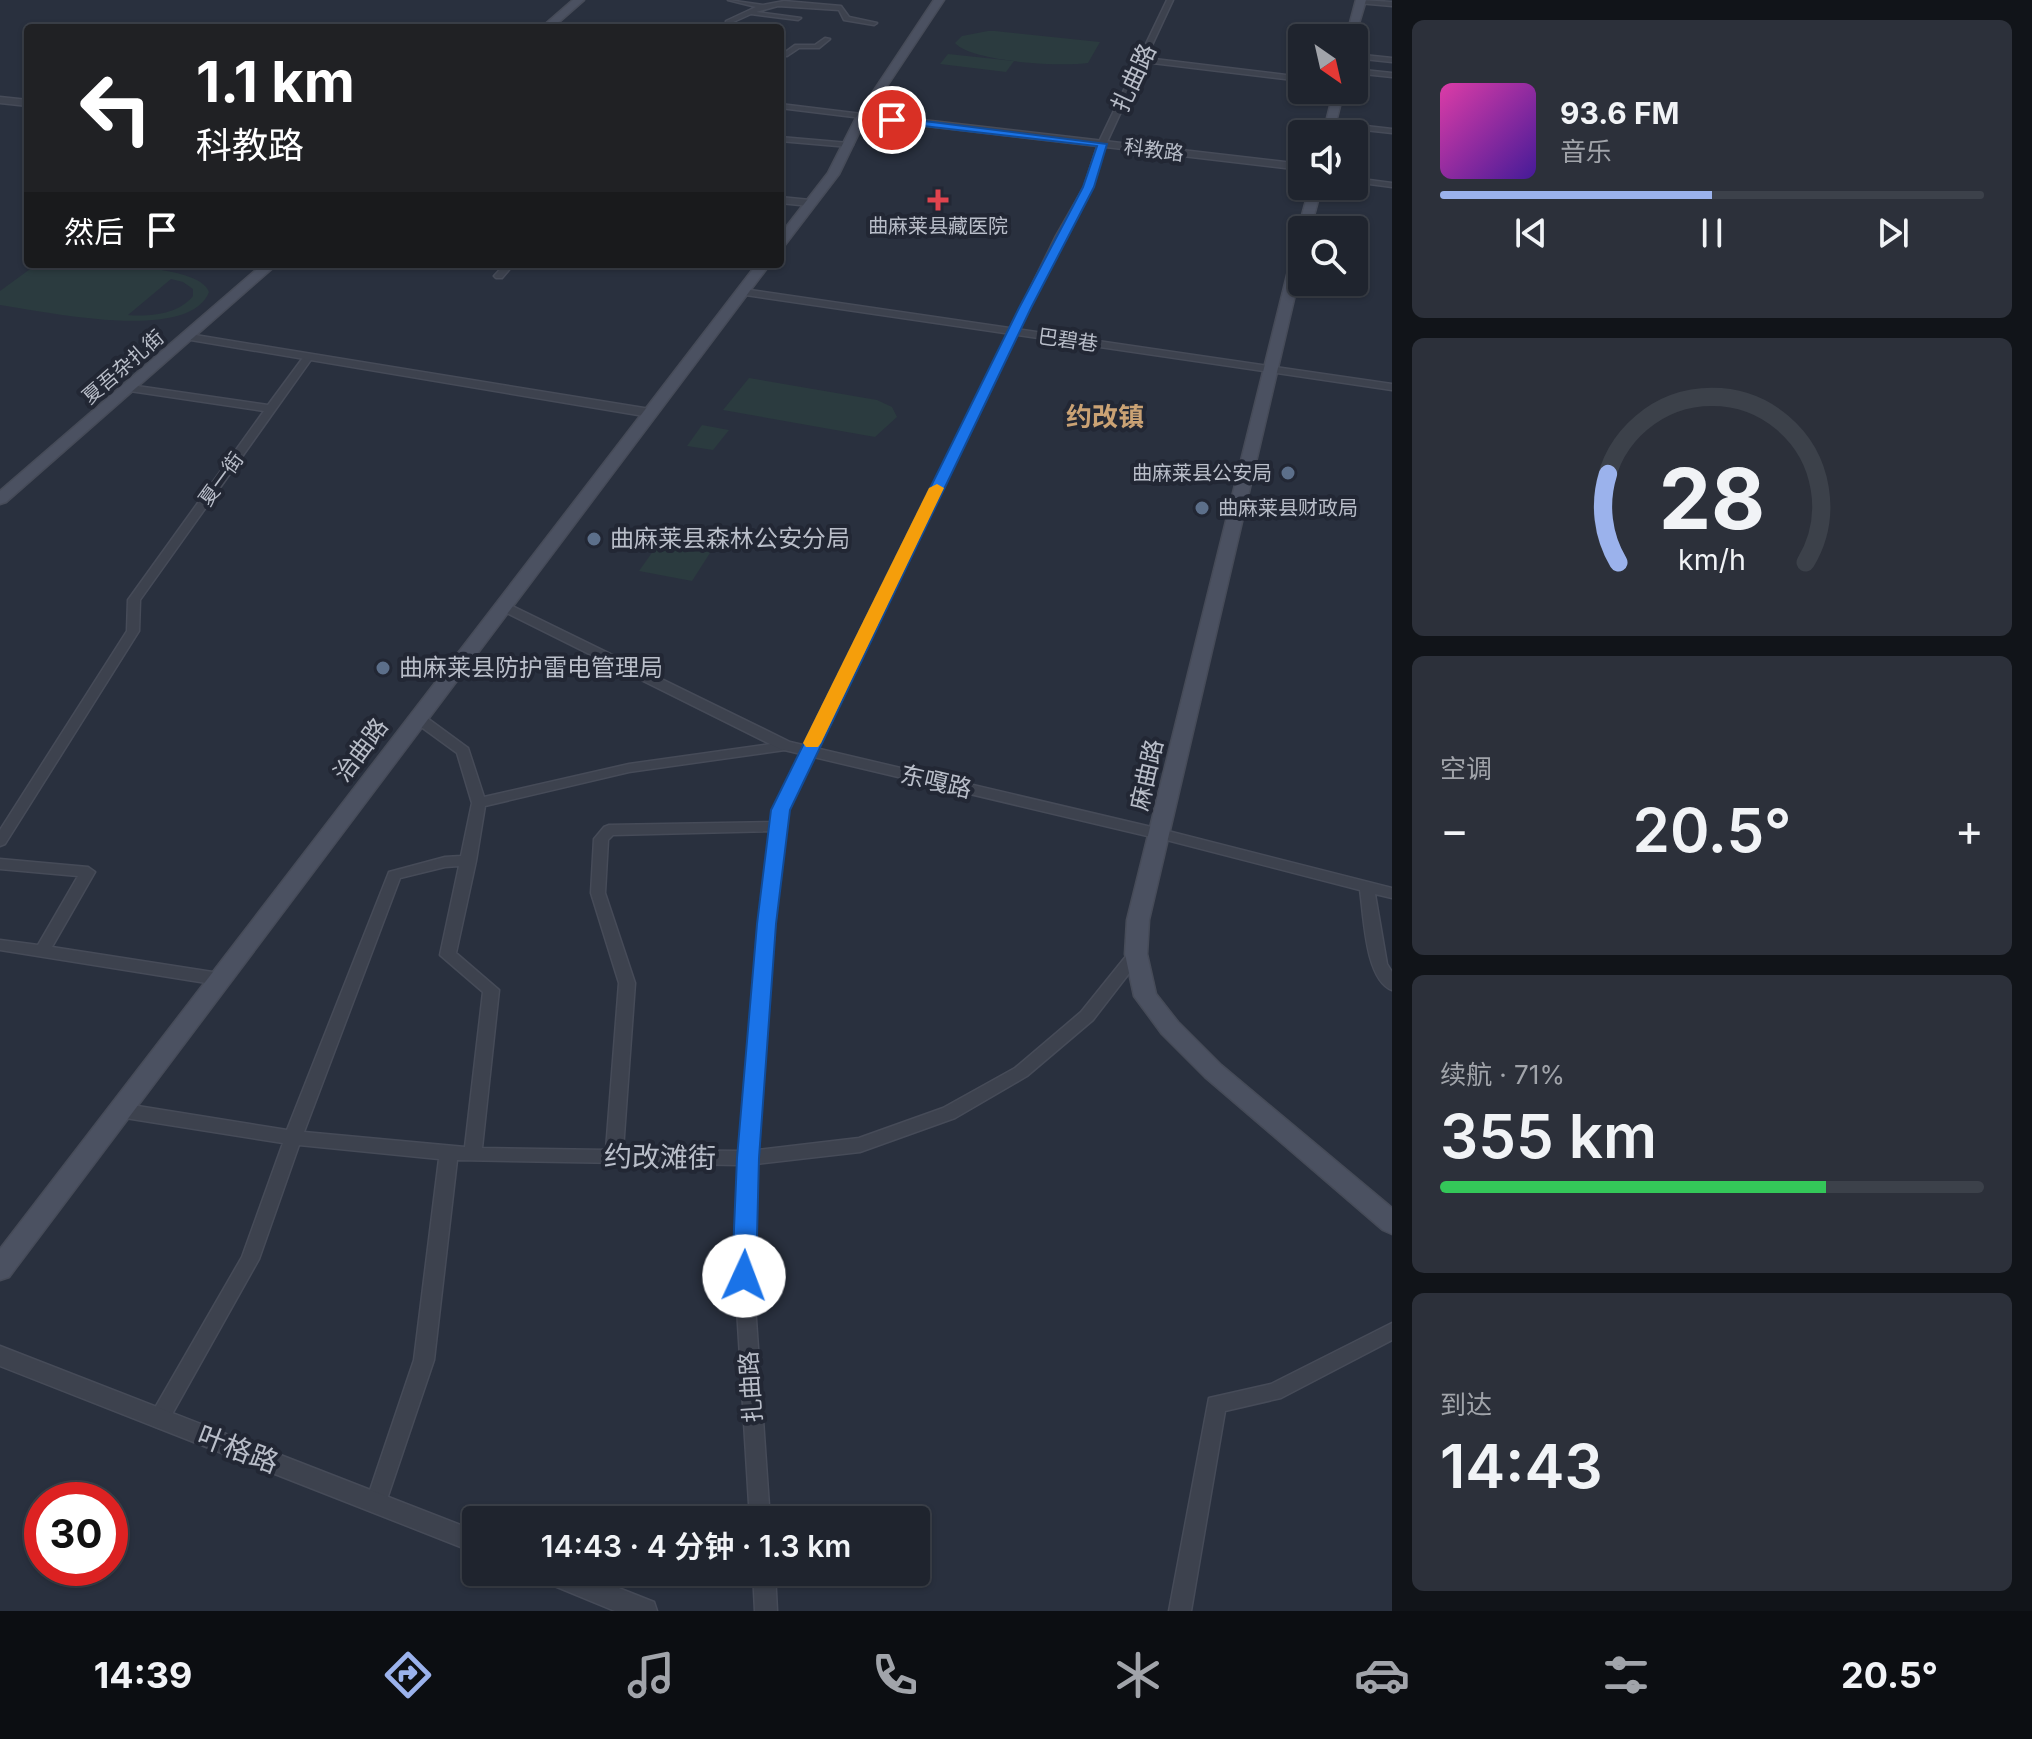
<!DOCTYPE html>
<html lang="zh">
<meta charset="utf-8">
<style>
body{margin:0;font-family:Inter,"Noto Sans SC",sans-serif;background:#2c303a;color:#f1f3f6;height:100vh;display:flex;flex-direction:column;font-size:30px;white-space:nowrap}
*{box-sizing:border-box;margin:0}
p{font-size:26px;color:#a1a4aa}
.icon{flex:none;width:44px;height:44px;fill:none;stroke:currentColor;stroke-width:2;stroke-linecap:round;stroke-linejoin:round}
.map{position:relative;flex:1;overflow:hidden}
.drawer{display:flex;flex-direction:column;gap:20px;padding:20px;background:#111419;width:640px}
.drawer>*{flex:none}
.guide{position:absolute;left:24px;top:24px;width:760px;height:244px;border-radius:8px;box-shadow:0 2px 6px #0004,0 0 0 2px #3c414a;background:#202124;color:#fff;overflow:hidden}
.needle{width:52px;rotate:146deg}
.fabs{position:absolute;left:1288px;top:24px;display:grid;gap:16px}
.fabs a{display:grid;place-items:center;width:80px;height:80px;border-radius:8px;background:#1f242e;box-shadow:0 2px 6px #0004,0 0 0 2px #3c414a;font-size:40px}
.speed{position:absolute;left:24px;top:1482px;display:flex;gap:16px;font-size:40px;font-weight:700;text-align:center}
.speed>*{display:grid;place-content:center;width:104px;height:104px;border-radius:50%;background:#1f242e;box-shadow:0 2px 6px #0004,0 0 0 2px #3c414a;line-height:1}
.speed .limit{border:12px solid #d22;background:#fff;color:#111}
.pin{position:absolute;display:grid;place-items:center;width:68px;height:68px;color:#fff;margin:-34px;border:4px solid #fff;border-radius:50%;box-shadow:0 2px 8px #0007}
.me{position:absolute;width:88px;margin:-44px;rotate:2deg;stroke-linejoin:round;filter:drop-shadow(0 0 6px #0008)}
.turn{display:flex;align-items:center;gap:28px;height:168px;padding:0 40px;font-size:36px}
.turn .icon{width:104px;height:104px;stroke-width:2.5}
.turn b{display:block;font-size:56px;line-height:68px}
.then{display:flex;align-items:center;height:76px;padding:0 40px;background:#0003;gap:16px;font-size:30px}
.big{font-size:60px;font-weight:600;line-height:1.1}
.drawer .tile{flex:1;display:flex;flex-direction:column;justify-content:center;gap:12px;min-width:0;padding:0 28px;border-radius:12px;background:#2c303a}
.drawer .dial{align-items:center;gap:0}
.dial svg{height:208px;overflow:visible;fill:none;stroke:#3c414a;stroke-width:7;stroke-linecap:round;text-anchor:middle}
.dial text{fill:#f1f3f6;stroke:none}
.song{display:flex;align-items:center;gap:24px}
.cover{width:96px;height:96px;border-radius:12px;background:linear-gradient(135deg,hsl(320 70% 55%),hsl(260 70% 35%))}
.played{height:8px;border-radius:4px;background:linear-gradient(90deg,#9bb2ec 50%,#3c414a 50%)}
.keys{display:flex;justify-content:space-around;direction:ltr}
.heat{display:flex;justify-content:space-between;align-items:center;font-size:44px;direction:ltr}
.charge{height:12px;border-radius:6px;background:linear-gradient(90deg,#34c759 71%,#3c414a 0)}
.trip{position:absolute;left:462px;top:1506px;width:468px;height:80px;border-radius:8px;background:#1f242e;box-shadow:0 2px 6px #0004,0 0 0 2px #3c414a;font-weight:600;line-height:80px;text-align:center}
.tabs{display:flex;height:128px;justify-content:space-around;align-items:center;background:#0c0e12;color:#a1a4aa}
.tabs .icon{width:56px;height:56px}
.tabs .active{color:#9bb2ec}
.tabs b{font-size:36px;color:#f1f3f6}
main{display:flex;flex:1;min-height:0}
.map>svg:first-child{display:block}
</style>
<main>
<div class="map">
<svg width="1392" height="1611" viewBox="0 0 1392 1611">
<rect width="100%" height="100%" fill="#29303e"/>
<g fill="#2b3b3f" fill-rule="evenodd">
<path d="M 988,31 L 995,31 L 1100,42 L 1088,63 C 1062,67 972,62 955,43 L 962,36 Z"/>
<polygon points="948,54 1014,61 1006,72 940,64"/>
<path d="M 37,264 C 67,264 200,261 209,292 C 189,344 43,311 0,305 L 0,291 ZM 171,279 L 183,282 L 193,289 L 193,296 C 179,314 150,317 128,315 Z"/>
<polygon points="749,378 877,400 892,407 897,417 875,437 723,410"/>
<polygon points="702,425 729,430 713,450 687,446"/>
<polygon points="666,533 717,542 692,581 639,571"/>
</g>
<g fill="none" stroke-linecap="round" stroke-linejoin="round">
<defs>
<g id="minor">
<polygon points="728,0 763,5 784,1 841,6 849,17 877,23 874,25 844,20 839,10 778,6 756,12 801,18 798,20 751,14 731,23 731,28 725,28 726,21 756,7"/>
<path d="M 1167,0 L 1173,0 L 1146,58 L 1302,77 L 1302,81 L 1144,62 L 1106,144 L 1092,187 L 1064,236 L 787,810 L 775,924 L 757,1150 L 859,1138 L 943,1108 L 1015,1068 L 1081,1012 L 1131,950 L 1141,950 L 1144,954 L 1093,1020 L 1027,1076 L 955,1118 L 860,1152 L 756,1164 L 753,1276 L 770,1520 L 750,1520 L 735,1276 L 739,1165 L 457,1160 L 434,1360 L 386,1502 L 383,1509 L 376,1512 L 369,1509 L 366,1502 L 414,1360 L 439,1159 L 299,1145 L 259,1259 L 166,1425 L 159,1428 L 152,1425 L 149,1419 L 152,1413 L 242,1257 L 283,1143 L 119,1117 L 113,1115 L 111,1110 L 113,1105 L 119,1103 L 287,1130 L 389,872 L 445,857 L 461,856 L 472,803 L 457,753 L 413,721 L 411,718 L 413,715 L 423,715 L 468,748 L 484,797 L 629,764 L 785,742 L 790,743 L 792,746 L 785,750 L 629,772 L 485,806 L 476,861 L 456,953 L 499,990 L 482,1148 L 606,1150 L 619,983 L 591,893 L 594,839 L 604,827 L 609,825 L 772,822 L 773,810 L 1056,236 L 1084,187 L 1098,144 ZM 771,831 L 759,924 L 740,1151 L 623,1150 L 635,983 L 605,893 L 608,840 L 613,835 ZM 459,866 L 440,955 L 483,992 L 465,1147 L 304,1132 L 400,878 L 445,867 Z"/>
<polygon points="1360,0 1392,2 1392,6 1358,3"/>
<polygon points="825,38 830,39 819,48 799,48 787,56 780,56 780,52 784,53 795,45 815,45"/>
<polygon points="1354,69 1392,73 1392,77 1354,73"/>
<polygon points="780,104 862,114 866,116 862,118 780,108"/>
<polygon points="1331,122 1392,129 1392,133 1328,126 1327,124"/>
<polygon points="780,137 849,143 853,145 849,147 780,141"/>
<polygon points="1354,178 1392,183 1392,187 1354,182"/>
<path d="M 297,264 L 335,264 C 327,269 305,269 297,264 Z"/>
<polygon points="505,264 514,264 502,278 496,278 494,276"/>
<polygon points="305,355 313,357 140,600 139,631 5,844 0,846 0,830 127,631 128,600 264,411 130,391 125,388 130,385 268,405"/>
<path d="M 1160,829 L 1392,888 L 1392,898 L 1375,894 L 1387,964 L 1392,972 L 1392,990 C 1365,980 1364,915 1360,890 L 1155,837 L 1153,834 Z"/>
<polygon points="0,859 88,867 95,872 52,947 219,973 225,975 227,979 225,983 219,985 0,950 0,940 38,945 78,876 0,869"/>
<polygon points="1392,1323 1392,1340 1281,1398 1225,1411 1191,1611 1169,1611 1209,1398 1271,1384"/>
<polygon points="753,1572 775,1572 777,1611 755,1611"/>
</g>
<g id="tertiary">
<polygon points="1354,54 1392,58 1392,62 1354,58"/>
<polygon points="0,97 28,100 28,106 0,103"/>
<polygon points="862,113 1302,164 1302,170 859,118 858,116"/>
<polygon points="780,197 810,200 815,203 810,206 780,203"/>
<polygon points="743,289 1392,384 1392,390 739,294 738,292"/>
<polygon points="189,334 650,409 656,413 650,417 185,339 184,337"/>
<polygon points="504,602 790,742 1160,829 1168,834 1160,839 780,749 499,609 497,606 499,603"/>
<polygon points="0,1346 476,1531 476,1553 0,1366"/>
<polygon points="537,1572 578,1572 654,1602 657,1611 615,1611 540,1580"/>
</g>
<g id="secondary">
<polygon points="573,0 584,0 552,28 541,28"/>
<polygon points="934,0 944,0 867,116 839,174 784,246 780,247 780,235 828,173 857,116"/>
<polygon points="1356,0 1366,0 1354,40 1346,38"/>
<polygon points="1334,90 1344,90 1333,134 1323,134"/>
<polygon points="1310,186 1322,186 1310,230 1302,230 1302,233 1298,230"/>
<polygon points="1302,235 1302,265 1149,920 1147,954 1156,994 1178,1022 1221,1065 1392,1208 1392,1234 1383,1230 1205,1077 1162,1034 1134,996 1125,954 1127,920 1296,239"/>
<polygon points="263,264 277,264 6,502 0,504 0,491"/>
<polygon points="757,264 770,264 9,1277 0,1280 0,1249"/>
</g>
</defs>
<use href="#minor" stroke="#464b58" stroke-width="3"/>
<use href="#tertiary" stroke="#464b58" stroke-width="3"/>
<use href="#secondary" stroke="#464b58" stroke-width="3"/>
<use href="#minor" fill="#3d424e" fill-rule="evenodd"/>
<use href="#tertiary" fill="#3d424e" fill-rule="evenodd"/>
<use href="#secondary" fill="#4b5161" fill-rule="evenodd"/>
</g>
<polygon fill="#1a73e8" stroke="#114b97" stroke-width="2" points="892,117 1107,144 1094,187 1031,308 790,810 776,924 759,1158 756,1276 752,1283 744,1286 736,1283 732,1276 737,1158 757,924 771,810 1019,308 1083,187 1097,146 889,122"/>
<polygon fill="#f59e0b" points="937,484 944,488 821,743 818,747 806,747 803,743 929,488"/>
<path fill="#e0444e" stroke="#222734" stroke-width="3" d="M934 188h8v8h8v8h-8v8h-8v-8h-8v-8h8z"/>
<g fill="#5c6f8a" stroke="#222734" stroke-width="3">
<circle cx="1288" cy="473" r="8"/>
<circle cx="1202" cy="508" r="8"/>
<circle cx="594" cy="539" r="8"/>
<circle cx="383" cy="668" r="8"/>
</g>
<g text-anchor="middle" stroke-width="8" stroke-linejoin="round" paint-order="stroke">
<g font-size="20" fill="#b9bec9" stroke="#222734">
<text transform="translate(1154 150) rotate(7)" y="7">科教路</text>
<text transform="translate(1068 340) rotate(8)" y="7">巴碧巷</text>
<text transform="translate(123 367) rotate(-41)" y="7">夏吾杂扎街</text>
<text transform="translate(221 479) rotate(-54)" y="7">夏一街</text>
</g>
<g font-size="20" fill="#b9bec9" stroke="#222734">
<text x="938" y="233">曲麻莱县藏医院</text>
<text x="1272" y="480" text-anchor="end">曲麻莱县公安局</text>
<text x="1218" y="515" text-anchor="start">曲麻莱县财政局</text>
</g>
<g font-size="24" fill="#b9bec9" stroke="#222734">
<text transform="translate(1134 78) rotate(-65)" y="8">扎曲路</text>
<text transform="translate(361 750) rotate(-53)" y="8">治曲路</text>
<text transform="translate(1147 775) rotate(-77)" y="8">麻曲路</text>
<text transform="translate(936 782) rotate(13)" y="8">东嘎路</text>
<text transform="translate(751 1387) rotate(-94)" y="8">扎曲路</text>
</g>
<g font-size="24" fill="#b9bec9" stroke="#222734" text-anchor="start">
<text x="610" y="547">曲麻莱县森林公安分局</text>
<text x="399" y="676">曲麻莱县防护雷电管理局</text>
</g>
<g font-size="26" font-weight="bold" fill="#caa274" stroke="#222734">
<text x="1105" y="426">约改镇</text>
</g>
<g font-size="28" fill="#b9bec9" stroke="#222734">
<text transform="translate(660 1157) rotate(1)" y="10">约改滩街</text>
<text transform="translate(238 1449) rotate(21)" y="10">叶格路</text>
</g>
</g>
</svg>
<div class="fabs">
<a><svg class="needle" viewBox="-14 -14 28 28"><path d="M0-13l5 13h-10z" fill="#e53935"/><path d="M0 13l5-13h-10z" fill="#a1a4aa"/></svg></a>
<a><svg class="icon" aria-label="sound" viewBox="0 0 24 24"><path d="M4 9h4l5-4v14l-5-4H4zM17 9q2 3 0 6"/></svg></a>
<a><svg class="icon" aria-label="search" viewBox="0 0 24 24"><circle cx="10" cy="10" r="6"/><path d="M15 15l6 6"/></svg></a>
</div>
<div class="speed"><div class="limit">30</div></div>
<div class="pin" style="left:892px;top:120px;background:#d93025"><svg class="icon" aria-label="arrive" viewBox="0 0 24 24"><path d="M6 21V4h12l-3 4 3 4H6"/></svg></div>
<svg class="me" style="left:744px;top:1276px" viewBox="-20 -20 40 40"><circle r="19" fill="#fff"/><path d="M0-13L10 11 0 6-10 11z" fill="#1a73e8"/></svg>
<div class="trip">14:43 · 4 分钟 · 1.3 km</div>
<div class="guide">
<div class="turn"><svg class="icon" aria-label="left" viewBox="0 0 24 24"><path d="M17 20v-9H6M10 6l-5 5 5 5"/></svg><div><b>1.1 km</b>科教路</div></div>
<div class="then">然后<svg class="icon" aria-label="arrive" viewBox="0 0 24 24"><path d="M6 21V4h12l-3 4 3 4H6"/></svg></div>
</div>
</div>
<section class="drawer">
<div class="tile">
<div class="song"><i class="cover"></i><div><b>93.6 FM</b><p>音乐</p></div></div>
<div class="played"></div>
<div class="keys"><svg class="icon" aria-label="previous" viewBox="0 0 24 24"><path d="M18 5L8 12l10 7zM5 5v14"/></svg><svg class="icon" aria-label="pause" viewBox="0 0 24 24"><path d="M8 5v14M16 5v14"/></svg><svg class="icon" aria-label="next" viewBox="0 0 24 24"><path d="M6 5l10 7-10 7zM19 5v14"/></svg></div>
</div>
<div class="tile dial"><svg viewBox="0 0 100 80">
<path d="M14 69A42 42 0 1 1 86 69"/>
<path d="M14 69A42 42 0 0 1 10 35" stroke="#9bb2ec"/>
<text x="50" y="56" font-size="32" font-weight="700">28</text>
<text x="50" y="72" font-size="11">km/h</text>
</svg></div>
<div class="tile"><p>空调</p>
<div class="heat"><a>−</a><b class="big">20.5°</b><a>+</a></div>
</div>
<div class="tile"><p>续航 · 71%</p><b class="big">355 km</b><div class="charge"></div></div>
<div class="tile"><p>到达</p><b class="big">14:43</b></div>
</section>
</main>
<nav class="tabs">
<b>14:39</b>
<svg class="icon active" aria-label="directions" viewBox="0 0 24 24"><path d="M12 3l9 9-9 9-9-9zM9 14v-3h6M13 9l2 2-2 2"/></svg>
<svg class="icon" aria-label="music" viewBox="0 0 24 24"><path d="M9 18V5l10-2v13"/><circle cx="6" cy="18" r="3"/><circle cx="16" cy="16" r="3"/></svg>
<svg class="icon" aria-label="phone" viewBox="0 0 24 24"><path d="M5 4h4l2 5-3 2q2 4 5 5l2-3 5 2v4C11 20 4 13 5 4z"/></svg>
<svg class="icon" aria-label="climate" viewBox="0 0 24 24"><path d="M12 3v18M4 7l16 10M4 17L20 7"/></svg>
<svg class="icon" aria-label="car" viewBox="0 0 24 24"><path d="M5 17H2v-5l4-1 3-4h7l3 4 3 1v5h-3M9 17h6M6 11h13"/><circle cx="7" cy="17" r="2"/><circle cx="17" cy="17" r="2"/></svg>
<svg class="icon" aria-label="filters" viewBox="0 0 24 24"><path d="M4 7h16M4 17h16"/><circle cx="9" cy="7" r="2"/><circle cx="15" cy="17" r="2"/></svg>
<b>20.5°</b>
</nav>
